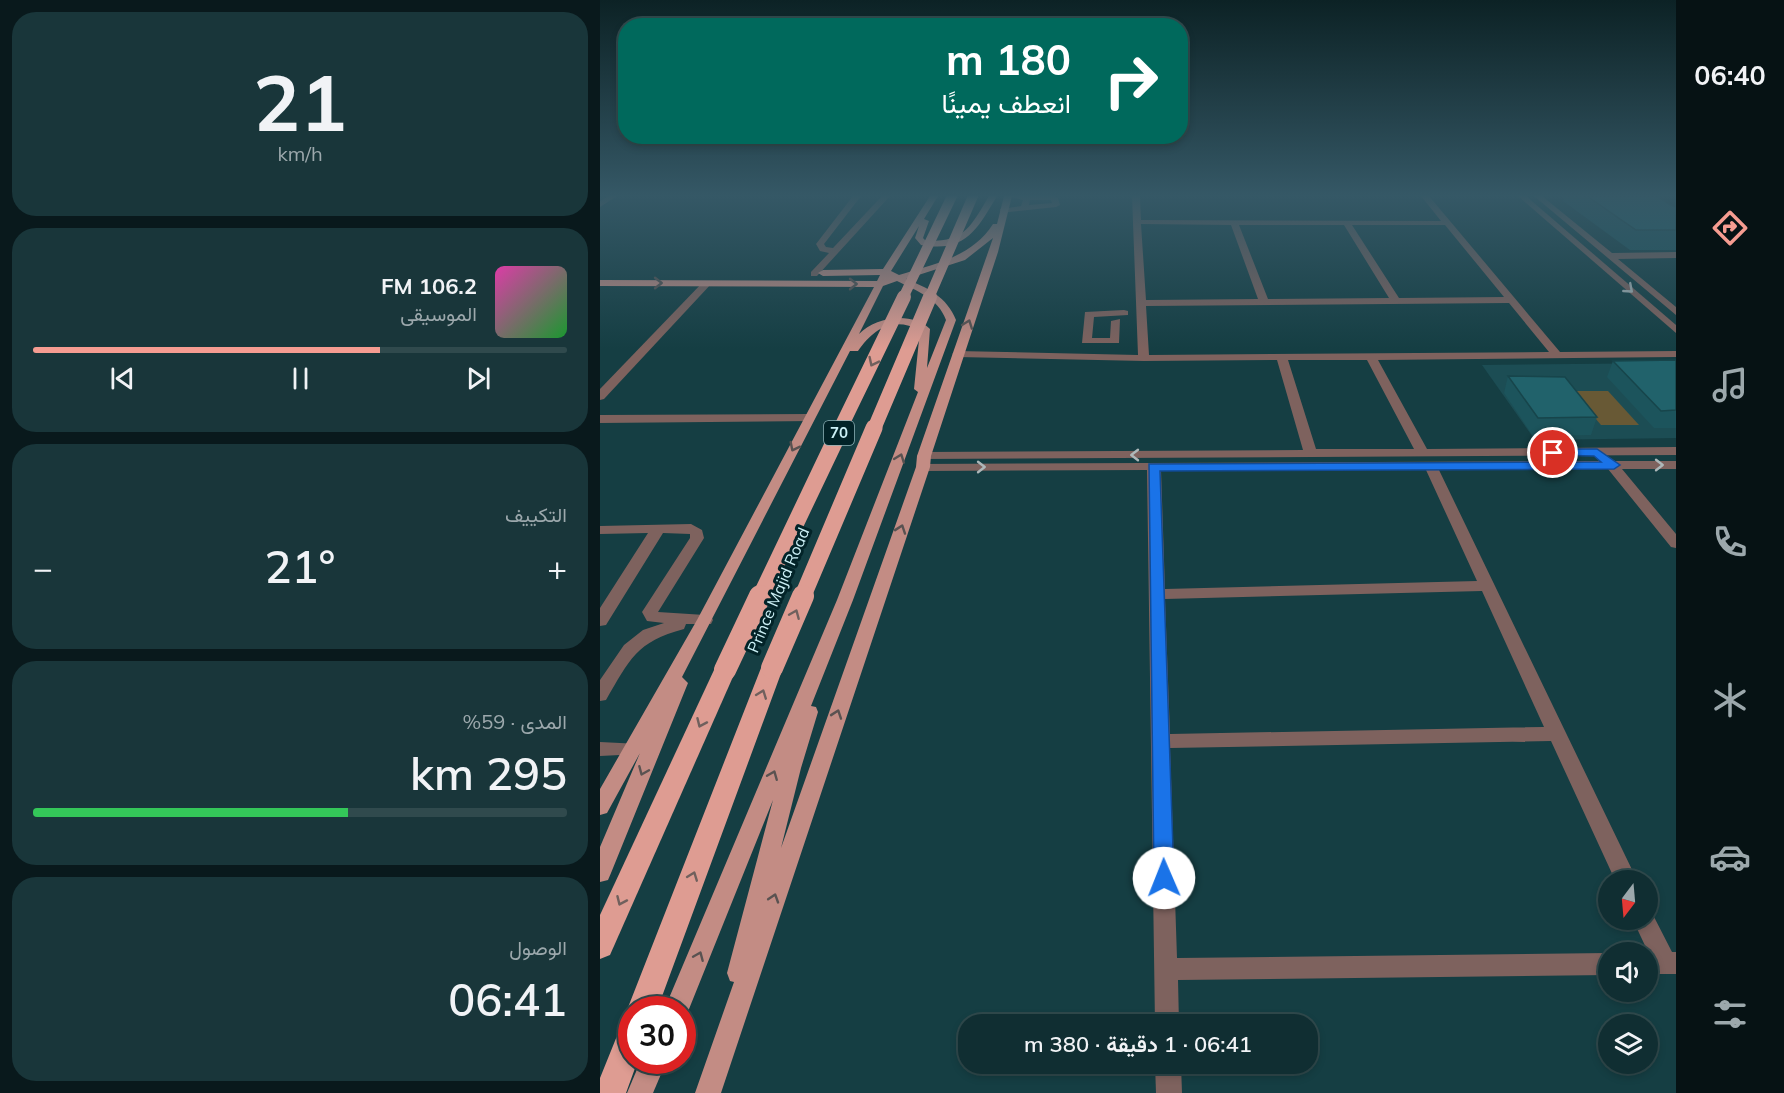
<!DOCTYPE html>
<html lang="ar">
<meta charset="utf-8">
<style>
body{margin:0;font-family:Mulish,Vazirmatn,sans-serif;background:#19363a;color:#f1f3f6;direction:rtl;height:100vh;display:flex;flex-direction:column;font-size:22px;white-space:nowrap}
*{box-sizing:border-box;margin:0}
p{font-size:20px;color:#9ca8ac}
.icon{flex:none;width:33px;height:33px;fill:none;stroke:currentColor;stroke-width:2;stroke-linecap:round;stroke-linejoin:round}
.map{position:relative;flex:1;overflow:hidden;direction:ltr}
.panel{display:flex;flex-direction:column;gap:12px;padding:12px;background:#09191c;width:600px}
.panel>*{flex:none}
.top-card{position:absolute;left:18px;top:18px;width:570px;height:126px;border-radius:24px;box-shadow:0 3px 9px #0003,0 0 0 2px #304a4d;direction:rtl;background:#00695c;color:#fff;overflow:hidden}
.needle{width:39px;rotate:196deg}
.buttons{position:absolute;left:998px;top:870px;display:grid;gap:12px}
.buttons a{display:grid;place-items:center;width:60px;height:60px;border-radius:50%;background:#102e32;box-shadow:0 3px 9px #0003,0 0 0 2px #304a4d;font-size:30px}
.speed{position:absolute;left:18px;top:996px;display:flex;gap:12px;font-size:30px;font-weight:700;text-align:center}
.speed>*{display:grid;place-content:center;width:78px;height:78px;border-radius:50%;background:#102e32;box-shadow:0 3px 9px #0003,0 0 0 2px #304a4d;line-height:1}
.speed .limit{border:9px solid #d22;background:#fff;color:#111}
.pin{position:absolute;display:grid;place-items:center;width:51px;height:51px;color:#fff;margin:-26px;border:3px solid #fff;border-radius:50%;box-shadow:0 2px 6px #0007}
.me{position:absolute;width:66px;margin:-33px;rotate:359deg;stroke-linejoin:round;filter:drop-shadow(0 0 4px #0008)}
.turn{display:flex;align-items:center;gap:21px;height:126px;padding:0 18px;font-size:27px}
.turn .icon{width:78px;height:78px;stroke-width:2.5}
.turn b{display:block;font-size:42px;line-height:51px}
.big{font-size:45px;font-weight:600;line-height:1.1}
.panel .tile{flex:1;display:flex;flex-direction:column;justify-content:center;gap:9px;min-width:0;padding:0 21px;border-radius:24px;background:#19363a}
.panel .dial{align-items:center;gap:0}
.dial b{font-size:78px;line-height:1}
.song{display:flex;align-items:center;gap:18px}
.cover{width:72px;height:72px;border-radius:9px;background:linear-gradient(135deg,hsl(320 70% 55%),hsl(130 70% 35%))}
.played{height:6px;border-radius:3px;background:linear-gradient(90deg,#f59c91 65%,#304a4d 65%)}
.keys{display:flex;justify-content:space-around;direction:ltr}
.heat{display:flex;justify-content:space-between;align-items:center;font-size:33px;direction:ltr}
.charge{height:9px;border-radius:4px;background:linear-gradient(90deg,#34c759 59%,#304a4d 0)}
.trip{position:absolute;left:358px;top:1014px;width:360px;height:60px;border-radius:24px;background:#102e32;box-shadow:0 3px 9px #0003,0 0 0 2px #304a4d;font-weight:600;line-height:60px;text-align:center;direction:rtl}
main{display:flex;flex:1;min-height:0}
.dock{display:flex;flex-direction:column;width:108px;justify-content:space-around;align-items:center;background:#061214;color:#9ca8ac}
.dock .icon{width:42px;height:42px}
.dock .active{color:#f59c91}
.dock b{font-size:27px;color:#f1f3f6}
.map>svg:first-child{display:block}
</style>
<main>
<nav class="dock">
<b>06:40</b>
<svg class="icon active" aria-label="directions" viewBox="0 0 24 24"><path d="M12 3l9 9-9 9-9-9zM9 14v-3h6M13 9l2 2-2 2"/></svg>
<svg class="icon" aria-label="music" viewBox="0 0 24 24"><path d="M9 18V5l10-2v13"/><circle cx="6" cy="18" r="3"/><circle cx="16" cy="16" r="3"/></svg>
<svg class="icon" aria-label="phone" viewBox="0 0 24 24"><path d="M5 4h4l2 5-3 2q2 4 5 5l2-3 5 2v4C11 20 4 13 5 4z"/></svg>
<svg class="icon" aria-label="climate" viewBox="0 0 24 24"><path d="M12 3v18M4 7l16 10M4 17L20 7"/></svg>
<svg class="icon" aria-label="car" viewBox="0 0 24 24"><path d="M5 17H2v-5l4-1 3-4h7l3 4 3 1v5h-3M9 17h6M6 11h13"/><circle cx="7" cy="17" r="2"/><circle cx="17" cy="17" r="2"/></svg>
<svg class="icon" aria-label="filters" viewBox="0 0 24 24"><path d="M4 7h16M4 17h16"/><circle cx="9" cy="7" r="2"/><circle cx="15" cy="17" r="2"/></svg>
</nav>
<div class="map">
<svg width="1076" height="1093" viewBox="0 0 1076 1093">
<rect width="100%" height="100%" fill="#153e43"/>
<polygon fill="#1c4d54" points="1076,363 1076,438 935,440 882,365"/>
<polygon fill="#685935" points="972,391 1008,391 1039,425 1001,425"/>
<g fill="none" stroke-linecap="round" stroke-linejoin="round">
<g fill="#7e625e" fill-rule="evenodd">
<polygon points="9,196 17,196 0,207 0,201"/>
<polygon points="253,196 261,196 224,244 226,247 233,248 282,196 290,196 217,276 211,276 211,272 229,253 220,251 216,244"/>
<path d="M 407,196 L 454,196 L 458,198 L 460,205 L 456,207 L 400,213 L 400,209 L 421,206 L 423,200 ZM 430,200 L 451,200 L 452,203 L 429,205 Z"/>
<path d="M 532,196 L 540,196 L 541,220 L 841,221 L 821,196 L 829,196 L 960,352 L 1076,351 L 1076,357 L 778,360 L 827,449 L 1076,447 L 1076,455 L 319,459 L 317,456 L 319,453 L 324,452 L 703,450 L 677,360 L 544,361 L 357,357 L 352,354 L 357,351 L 538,355 ZM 541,224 L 631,225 L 658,299 L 546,300 ZM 639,225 L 744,225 L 789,298 L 668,299 ZM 752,225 L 845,225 L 904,297 L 799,298 ZM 909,303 L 949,352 L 549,355 L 546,306 ZM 688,360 L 767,360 L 814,449 L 716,449 Z"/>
<polygon points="918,196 926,196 1076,325 1076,333"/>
<polygon points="934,196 942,196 1012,253 1076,252 1076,258 1018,259 1076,307 1076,315"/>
<polygon points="104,281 112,283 4,399 0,400 0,389"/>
<polygon points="524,310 528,311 528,315 494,317 492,338 510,338 511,321 520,319 519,343 482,343 485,312"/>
<polygon points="209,414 215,418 213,421 0,423 0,415"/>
<path d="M 1008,457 L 1015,461 L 1076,461 L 1076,469 L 1022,469 L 1076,534 L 1076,548 L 1071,547 L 1008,469 L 839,470 L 1037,880 L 1015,880 L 951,741 L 570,748 L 577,958 L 1008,953 L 1008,975 L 578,980 L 579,1024 L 555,1024 L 547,470 L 323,471 L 316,467 L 318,464 L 1002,461 ZM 561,470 L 826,470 L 877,581 L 565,589 ZM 882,591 L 944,727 L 570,734 L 565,599 Z"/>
<path d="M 91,524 L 102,530 L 104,538 L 58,612 L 105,615 L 111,616 L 113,620 L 111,624 L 86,624 L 84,629 C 36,642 30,659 6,700 L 0,701 L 0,680 L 24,645 L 43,630 L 64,623 L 47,621 L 42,612 L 90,538 L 90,534 L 63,533 L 6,625 L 0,626 L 0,608 L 48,533 L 0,534 L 0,526 Z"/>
<polygon points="0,742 40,744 43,749 40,754 0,756"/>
<polygon points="1047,911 1052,913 1072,952 1076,952 1076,974 1047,974 1045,952 1048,952 1033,920 1047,920"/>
<polygon points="555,1064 581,1064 582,1093 556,1093"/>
</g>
<g fill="#c38c84" fill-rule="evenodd">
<path d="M 330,196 L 338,196 L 324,219 L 329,221 L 323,238 L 326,241 C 365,242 371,226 389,196 L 397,196 C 377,230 365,253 321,245 L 315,238 L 319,226 L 291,271 L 299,275 C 334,264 372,257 393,224 L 397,224 L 404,196 L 412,196 L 398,252 L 331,456 L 330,467 L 121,1093 L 95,1093 L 134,982 L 130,981 L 127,973 L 173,800 L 85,1019 L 82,1019 L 82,1010 L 64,1010 L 237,600 L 318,392 L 314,389 L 320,330 C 293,316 273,329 258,351 L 250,351 L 82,677 L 88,683 L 11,873 L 8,880 L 0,882 L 0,847 L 40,753 L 7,813 L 0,815 L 0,789 L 97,620 L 274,287 L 0,286 L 0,280 L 277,281 L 280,275 L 223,276 L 218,273 L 223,270 L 283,269 ZM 393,238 L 317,456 L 316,467 L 181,848 L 201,768 L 218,712 L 216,707 L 211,706 L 253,600 L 356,320 C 347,297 328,288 306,279 L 365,260 ZM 297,281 C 317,291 338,298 346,320 L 327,368 L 330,329 C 311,311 276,317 259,334 L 283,286 Z"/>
<polygon points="41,1060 67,1060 53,1093 27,1093"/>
</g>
<g fill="#de9c92" fill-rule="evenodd">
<polygon points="172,661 179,663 183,668 57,1010 32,1010 32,1020 27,1010 161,668 165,663"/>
<polygon points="125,663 132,665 136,670 10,955 0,959 0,915 114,670 118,665"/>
<polygon points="32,1022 32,1060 38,1060 26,1093 0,1093 0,1078 21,1026"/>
</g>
<g stroke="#de9c92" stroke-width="10">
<polyline points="303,298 352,196"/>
<polyline points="329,298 373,196"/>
</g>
<g stroke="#de9c92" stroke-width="14">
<polyline points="240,429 304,297"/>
<polyline points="274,429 330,297"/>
</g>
<g stroke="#de9c92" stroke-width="17">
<polyline points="160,598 241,428"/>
<polyline points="202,598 274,428"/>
</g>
<g stroke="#de9c92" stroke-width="22">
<polyline points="172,668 203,596"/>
<polyline points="125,670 160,596"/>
</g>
</g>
<g fill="#1c545c">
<polygon points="960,196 1057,196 1071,205 1076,207 1076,250 1030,250 963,201 964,198"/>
<polygon points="1076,360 1076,428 1054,428 1007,377 1013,361"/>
<polygon points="908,376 997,417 991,435 933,436 904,393"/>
</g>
<g fill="#21626b" stroke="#17454b" stroke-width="1.5">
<polygon points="987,196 1057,196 1071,205 1076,207 1076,230 1036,230"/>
<polygon points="1076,360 1076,410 1061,411 1013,361"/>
<polygon points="908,376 965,377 997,417 938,418"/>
</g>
<defs><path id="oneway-chevron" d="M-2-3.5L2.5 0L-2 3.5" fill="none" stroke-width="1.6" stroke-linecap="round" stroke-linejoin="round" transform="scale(1.5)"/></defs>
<g stroke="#595251">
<use href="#oneway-chevron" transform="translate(58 283)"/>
<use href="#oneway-chevron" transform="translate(253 284)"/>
<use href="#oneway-chevron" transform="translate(368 324) rotate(-70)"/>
<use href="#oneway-chevron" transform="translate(194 447) rotate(117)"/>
<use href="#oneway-chevron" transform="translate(300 458) rotate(-69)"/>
<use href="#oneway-chevron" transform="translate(301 529) rotate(-71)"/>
<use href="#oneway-chevron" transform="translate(237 714) rotate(-71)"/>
<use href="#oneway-chevron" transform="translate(43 771) rotate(113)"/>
<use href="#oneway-chevron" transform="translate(173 775) rotate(-68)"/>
<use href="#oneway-chevron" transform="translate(174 898) rotate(-72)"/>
<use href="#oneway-chevron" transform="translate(99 956) rotate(-67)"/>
</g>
<g stroke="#adb7b9">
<use href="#oneway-chevron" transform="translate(1029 289) rotate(41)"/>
<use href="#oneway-chevron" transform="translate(535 455) rotate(180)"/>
<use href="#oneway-chevron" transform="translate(1059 465)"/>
<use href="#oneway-chevron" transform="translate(381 467)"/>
</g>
<g stroke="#70605d">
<use href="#oneway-chevron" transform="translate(273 362) rotate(116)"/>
<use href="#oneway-chevron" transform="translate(195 614) rotate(-67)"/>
<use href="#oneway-chevron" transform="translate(162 694) rotate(-69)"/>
<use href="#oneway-chevron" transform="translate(101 723) rotate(114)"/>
<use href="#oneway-chevron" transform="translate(93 876) rotate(-69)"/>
<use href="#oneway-chevron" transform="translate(21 901) rotate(114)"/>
</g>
<linearGradient id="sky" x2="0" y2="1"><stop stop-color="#0c2225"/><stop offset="0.56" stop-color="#355866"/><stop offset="1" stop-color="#355866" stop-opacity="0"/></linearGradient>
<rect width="1076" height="349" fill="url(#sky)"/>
<polygon fill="#1a73e8" stroke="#114b97" stroke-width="1.5" points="953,449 997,449 1020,465 1014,469 560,471 574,878 571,884 564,886 556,884 554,878 549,464 1001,462 994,456 949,455 947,453"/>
<g text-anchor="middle" stroke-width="6" stroke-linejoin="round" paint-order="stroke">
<rect fill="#022328" stroke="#8fb2b8" stroke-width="1.5" x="224" y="421" width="30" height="24" rx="4.5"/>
<g font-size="15" font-weight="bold" fill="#ccf0f6">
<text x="239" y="438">70</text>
</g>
<g font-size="16" fill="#ccf0f6" stroke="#022328">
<text transform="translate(178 590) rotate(-67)" y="6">Prince Majid Road</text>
</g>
</g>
</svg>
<div class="buttons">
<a><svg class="needle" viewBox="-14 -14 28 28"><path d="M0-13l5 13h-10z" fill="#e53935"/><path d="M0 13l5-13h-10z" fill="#9ca8ac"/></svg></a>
<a><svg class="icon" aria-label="sound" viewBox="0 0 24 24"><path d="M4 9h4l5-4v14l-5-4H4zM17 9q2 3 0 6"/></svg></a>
<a><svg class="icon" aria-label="layers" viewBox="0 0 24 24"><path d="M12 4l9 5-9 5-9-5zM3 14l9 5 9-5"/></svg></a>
</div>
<div class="speed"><div class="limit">30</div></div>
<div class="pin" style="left:953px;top:453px;background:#d93025"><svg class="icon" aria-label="arrive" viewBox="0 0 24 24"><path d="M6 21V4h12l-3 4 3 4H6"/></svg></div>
<svg class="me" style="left:564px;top:878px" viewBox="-20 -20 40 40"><circle r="19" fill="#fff"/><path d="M0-13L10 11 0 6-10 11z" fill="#1a73e8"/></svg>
<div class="trip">06:41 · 1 دقيقة · 380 m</div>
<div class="top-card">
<div class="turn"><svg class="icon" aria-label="right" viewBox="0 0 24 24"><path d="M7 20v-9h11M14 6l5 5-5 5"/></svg><div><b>180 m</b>انعطف يمينًا</div></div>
</div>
</div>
<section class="panel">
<div class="tile dial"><b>21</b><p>km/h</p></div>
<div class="tile">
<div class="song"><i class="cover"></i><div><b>106.2 FM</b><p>الموسيقى</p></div></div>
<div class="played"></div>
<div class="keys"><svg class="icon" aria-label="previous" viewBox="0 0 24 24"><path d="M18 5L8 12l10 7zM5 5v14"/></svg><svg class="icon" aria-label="pause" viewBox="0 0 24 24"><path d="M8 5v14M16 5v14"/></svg><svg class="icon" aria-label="next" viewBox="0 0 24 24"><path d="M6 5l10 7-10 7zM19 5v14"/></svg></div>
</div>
<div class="tile"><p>التكييف</p>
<div class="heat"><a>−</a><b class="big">21°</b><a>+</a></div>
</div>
<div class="tile"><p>المدى · 59%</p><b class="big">295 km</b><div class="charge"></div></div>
<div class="tile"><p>الوصول</p><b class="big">06:41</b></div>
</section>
</main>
